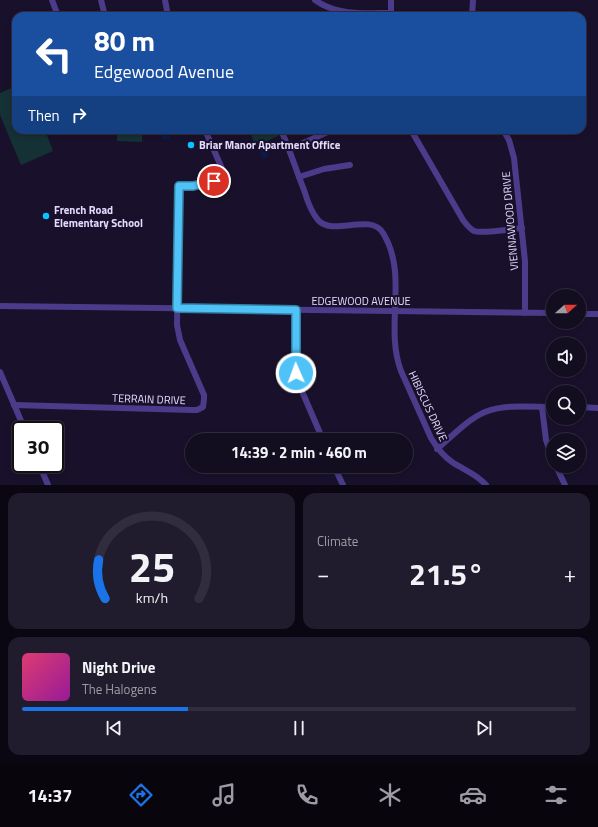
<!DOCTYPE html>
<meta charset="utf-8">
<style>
body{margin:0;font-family:"Titillium Web",sans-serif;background:#201b2d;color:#f1f3f6;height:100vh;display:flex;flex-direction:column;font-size:15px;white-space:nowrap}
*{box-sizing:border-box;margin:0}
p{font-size:13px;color:#9d9ca5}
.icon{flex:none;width:22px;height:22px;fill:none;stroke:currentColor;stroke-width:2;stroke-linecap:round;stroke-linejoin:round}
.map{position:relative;height:485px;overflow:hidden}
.sheet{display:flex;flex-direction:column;gap:8px;padding:8px;background:#0a0712;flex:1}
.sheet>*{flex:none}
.guide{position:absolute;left:12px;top:12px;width:574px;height:122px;border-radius:12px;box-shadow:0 2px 6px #0003,0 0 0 1px #322d3e;background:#1a4fa0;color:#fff;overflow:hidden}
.needle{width:26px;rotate:69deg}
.fabs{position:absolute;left:546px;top:289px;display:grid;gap:8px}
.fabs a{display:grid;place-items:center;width:40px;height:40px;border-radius:50%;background:#130d20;box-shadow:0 2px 6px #0003,0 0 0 1px #322d3e;font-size:20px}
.speed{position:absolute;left:12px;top:421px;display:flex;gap:8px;font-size:20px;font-weight:700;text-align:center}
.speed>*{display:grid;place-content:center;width:52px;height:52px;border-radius:50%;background:#130d20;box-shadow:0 2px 6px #0003,0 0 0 1px #322d3e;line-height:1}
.speed .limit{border:2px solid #111;border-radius:6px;background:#fff;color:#111}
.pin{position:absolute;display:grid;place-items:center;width:34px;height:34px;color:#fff;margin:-17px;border:2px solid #fff;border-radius:50%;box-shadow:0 1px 4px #0007}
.me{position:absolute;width:44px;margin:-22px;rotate:358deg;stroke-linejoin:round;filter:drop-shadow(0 0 3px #0008)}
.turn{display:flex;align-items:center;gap:14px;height:84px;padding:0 16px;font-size:18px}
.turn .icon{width:52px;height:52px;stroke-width:2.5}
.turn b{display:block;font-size:28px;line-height:34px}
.then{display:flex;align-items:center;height:38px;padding:0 16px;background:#0003;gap:8px;font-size:15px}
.big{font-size:30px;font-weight:700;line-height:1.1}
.sheet .tile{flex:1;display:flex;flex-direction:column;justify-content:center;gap:6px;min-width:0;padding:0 14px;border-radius:12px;background:#201b2d}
.sheet .dial{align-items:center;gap:0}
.dial svg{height:104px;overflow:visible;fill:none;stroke:#322d3e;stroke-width:7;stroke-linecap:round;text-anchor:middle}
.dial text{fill:#f1f3f6;stroke:none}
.song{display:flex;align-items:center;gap:12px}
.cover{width:48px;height:48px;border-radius:6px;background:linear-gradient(135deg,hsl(340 70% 55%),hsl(300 70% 35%))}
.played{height:4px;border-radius:2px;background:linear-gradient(90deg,#1a73e8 30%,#322d3e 30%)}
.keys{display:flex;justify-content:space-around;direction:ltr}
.heat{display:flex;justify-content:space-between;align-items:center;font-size:22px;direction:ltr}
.sheet .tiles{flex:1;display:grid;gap:8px;grid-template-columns:1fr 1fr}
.tile:last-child{grid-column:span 2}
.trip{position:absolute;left:185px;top:433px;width:228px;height:40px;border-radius:20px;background:#130d20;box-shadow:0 2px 6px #0003,0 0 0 1px #322d3e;font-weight:700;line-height:40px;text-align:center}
.dock{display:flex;height:64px;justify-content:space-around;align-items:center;background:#08050d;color:#9d9ca5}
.dock .icon{width:28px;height:28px}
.dock .on{color:#1a73e8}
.dock b{font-size:18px;color:#f1f3f6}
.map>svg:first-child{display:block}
</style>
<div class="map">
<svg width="598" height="485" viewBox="0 0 598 485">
<rect width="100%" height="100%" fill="#19112b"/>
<g fill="#143235">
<polygon points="16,86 16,130 45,130 53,151 21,165 0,115 0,93"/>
<polygon points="117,130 142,130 142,142 117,141"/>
<polygon points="257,130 278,130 280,135 256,146 250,133"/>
</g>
<g fill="#0b194b">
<polygon points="156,130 170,130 170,139 162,139 162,133 156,132"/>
<polygon points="265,146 265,150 268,153 267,157 263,159 259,149"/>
</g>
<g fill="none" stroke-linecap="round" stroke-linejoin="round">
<g stroke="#4a3c8a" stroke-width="6">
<polyline points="52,0 58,16"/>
<polyline points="101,0 105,16"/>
<polyline points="165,0 168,16"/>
<path d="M 315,0 C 337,16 365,13 391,13"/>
<polyline points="391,16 391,0"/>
<polyline points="472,16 473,0"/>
<path d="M 281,130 C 290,150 296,170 304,190 C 307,200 311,212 318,220 C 333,237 370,212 383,233 C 409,275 384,327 401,371 L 431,438 C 437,448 443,456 452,462 C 464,470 477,474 486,485"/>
<path d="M 411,130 L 463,220 C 466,224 470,229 474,231 C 483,234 511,229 522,228"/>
<polyline points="503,130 509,140 514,158 525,261 525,313"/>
<polyline points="290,149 332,130"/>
<polyline points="299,177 324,169 350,165"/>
<polyline points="0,306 553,313"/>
<polyline points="296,310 296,373 301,389 323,440"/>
<polyline points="579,314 598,314"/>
<polyline points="0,372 25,430"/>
<path d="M 14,405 L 192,410 L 197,410 L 203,407 L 204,399 L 204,395 L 180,340 L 177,325 L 179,186 C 195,186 208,183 223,178 L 224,173 L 205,130"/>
<polyline points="542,407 546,440 553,460"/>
<polyline points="579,407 598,408"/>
<path d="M 437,449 C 451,437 468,419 485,412 C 505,404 531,407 553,407"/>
<polyline points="39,464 48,485"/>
<polyline points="334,466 343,485"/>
<polyline points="556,466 565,485"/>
</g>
</g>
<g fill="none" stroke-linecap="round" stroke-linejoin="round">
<defs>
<polyline id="route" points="214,181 193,186 179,186 177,308 296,310 296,373"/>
</defs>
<use href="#route" stroke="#337fa1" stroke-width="10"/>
<use href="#route" stroke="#4fc3f7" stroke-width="7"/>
</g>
<g fill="#07c3ff" stroke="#19112b" stroke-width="1.5">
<circle cx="191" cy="145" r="4"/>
<circle cx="46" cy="216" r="4"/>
</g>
<g text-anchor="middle" stroke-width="4" stroke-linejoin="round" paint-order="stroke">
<g font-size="11" font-weight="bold" fill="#e4dbff" stroke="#19112b" text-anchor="start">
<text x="199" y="149">Briar Manor Apartment Office</text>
<text x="54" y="214">French Road<tspan x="54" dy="13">Elementary School</tspan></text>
</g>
<g font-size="11" fill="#e4dbff" stroke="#19112b">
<text transform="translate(510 221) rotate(-95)" y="4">VIENNAWOOD DRIVE</text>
<text x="361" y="305">EDGEWOOD AVENUE</text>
<text transform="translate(149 399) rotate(2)" y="4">TERRAIN DRIVE</text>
<text transform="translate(428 406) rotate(65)" y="4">HIBISCUS DRIVE</text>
</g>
</g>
</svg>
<div class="fabs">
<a><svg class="needle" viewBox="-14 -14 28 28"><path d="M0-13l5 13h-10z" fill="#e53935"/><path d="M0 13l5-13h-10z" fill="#9d9ca5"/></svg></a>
<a><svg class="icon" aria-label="sound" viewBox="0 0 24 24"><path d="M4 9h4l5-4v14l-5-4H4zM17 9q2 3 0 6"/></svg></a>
<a><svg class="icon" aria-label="search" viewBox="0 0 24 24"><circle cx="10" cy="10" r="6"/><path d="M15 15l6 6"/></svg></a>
<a><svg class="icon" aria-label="layers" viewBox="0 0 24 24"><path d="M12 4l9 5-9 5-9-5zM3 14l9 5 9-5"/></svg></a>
</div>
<div class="speed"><div class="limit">30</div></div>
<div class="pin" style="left:214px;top:181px;background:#d93025"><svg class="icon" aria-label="arrive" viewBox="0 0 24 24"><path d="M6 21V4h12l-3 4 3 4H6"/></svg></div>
<svg class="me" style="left:296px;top:373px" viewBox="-20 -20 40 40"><circle r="17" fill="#4fc3f7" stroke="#fff" stroke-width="3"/><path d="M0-11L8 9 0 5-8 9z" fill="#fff"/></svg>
<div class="trip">14:39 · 2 min · 460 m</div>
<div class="guide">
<div class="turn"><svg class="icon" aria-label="left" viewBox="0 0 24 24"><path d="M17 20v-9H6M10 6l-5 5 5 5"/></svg><div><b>80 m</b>Edgewood Avenue</div></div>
<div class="then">Then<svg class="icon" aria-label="right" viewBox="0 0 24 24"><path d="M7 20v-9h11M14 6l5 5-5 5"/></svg></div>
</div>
</div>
<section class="sheet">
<div class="tiles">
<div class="tile dial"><svg viewBox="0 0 100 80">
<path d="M14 69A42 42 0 1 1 86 69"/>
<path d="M14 69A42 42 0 0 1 9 39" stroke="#1a73e8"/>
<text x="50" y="56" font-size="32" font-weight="700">25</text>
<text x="50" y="72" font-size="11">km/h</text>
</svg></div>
<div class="tile"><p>Climate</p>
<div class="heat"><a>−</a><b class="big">21.5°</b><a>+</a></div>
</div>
<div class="tile">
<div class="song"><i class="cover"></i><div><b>Night Drive</b><p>The Halogens</p></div></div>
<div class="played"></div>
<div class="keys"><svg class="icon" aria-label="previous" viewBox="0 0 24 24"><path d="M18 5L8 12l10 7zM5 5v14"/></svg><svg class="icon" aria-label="pause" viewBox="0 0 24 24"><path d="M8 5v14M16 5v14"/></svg><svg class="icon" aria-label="next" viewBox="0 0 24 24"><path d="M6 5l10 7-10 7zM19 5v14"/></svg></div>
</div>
</div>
</section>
<nav class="dock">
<b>14:37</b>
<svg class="icon on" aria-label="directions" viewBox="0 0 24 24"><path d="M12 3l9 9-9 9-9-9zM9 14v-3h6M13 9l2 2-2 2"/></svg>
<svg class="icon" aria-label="music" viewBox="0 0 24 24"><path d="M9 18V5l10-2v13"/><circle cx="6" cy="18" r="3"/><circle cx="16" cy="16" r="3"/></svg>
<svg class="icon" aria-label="phone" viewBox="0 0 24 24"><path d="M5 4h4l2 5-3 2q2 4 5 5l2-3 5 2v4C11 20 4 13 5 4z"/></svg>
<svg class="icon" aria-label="climate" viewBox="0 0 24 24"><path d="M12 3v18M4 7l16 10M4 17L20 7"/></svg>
<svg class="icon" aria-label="car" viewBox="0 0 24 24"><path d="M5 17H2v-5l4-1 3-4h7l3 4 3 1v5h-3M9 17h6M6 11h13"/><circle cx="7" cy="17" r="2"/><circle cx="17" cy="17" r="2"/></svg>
<svg class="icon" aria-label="filters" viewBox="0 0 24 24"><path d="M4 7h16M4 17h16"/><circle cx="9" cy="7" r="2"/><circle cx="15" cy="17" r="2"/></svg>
</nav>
